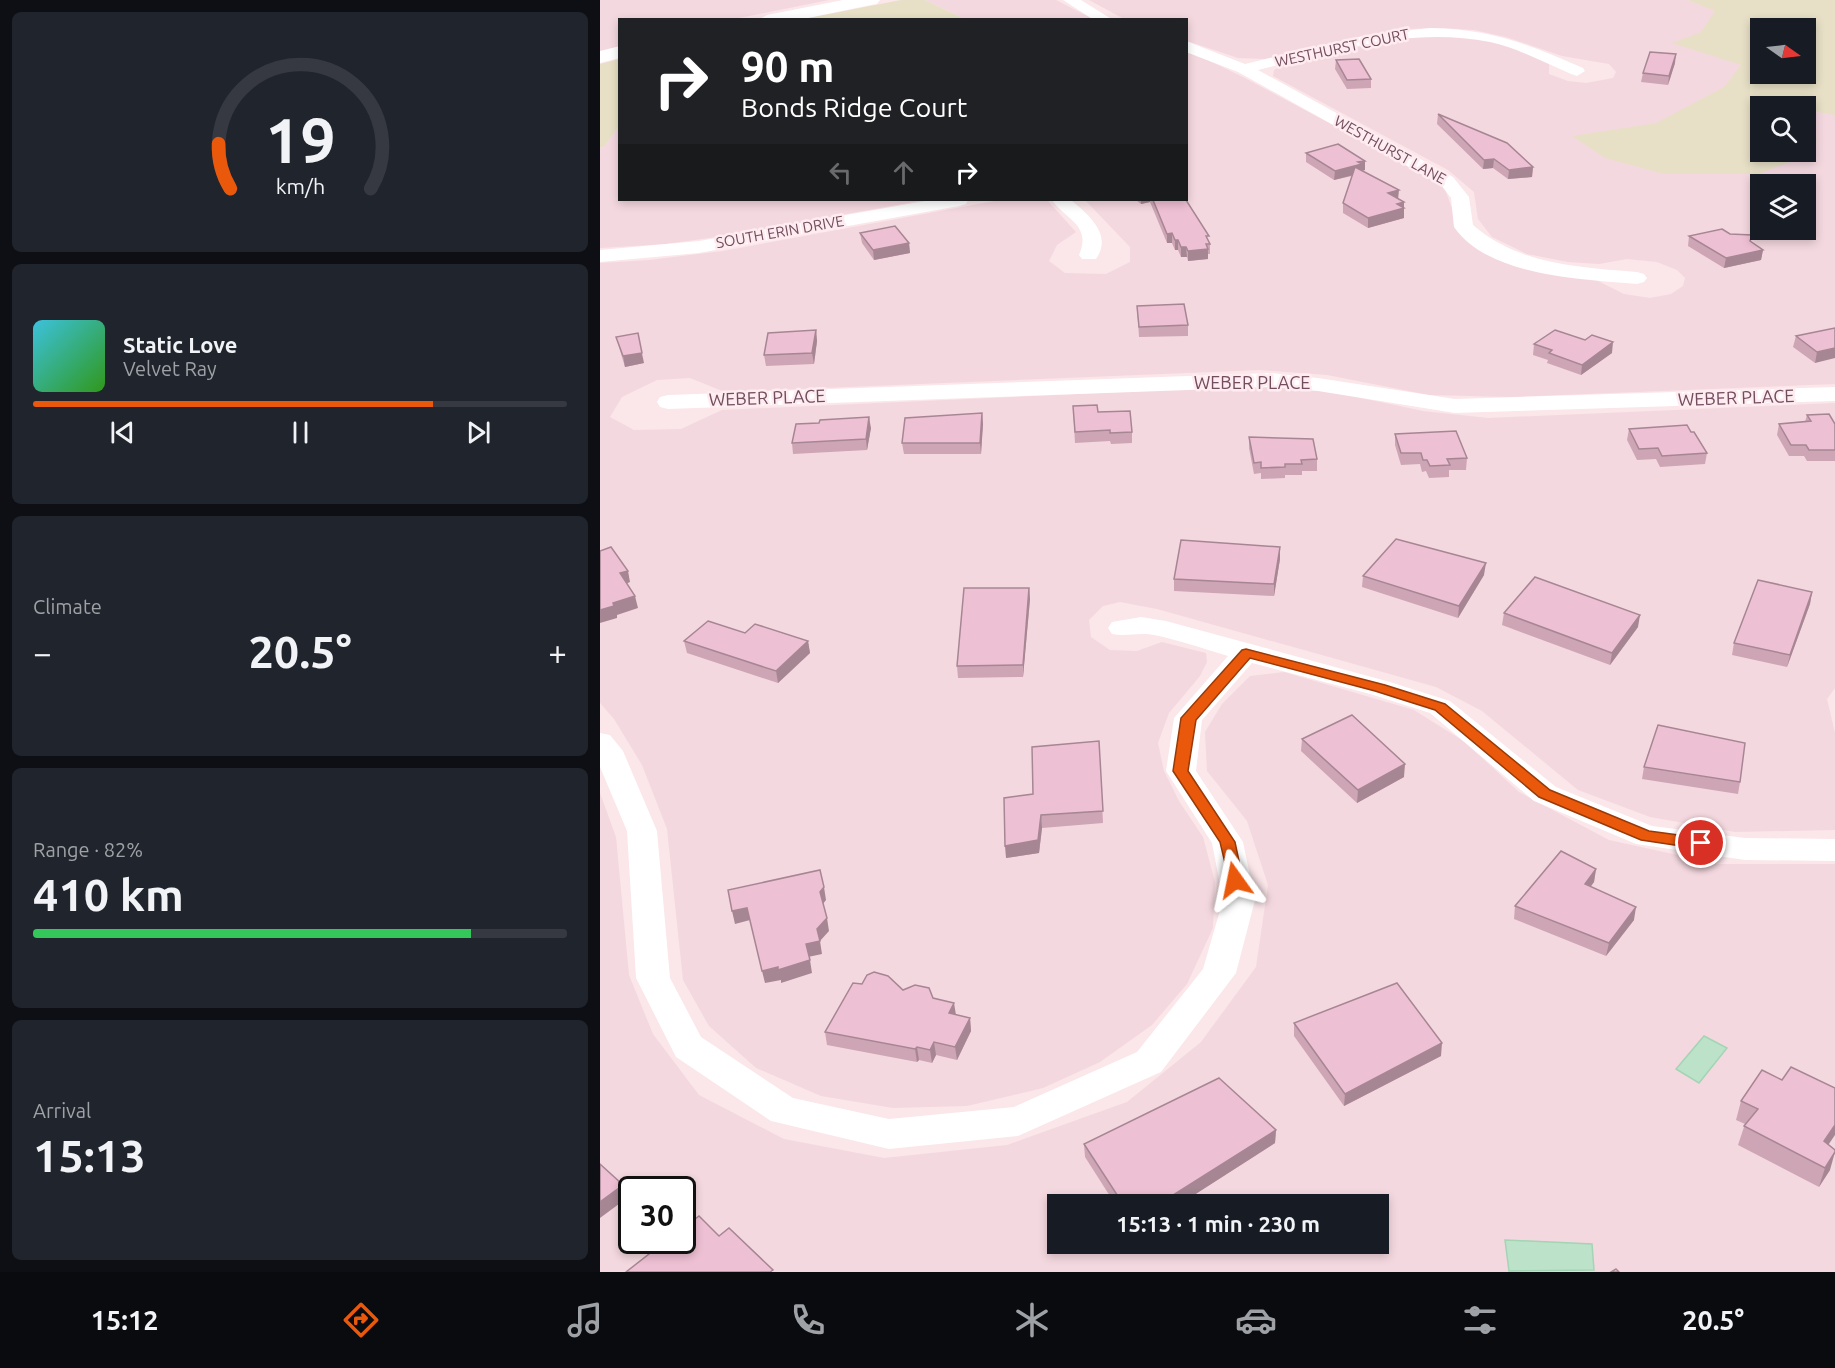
<!DOCTYPE html>
<meta charset="utf-8">
<style>
body{margin:0;font-family:Ubuntu,sans-serif;background:#20242c;color:#f1f3f6;height:100vh;display:flex;flex-direction:column;font-size:22px;white-space:nowrap}
*{box-sizing:border-box;margin:0}
p{font-size:20px;color:#9ea1a6}
.icon{flex:none;width:33px;height:33px;fill:none;stroke:currentColor;stroke-width:2;stroke-linecap:round;stroke-linejoin:round}
.map{position:relative;flex:1;overflow:hidden}
.sheet{display:flex;flex-direction:column;gap:12px;padding:12px;background:#0d0f14;width:600px}
.sheet>*{flex:none}
.banner{position:absolute;left:18px;top:18px;width:570px;height:183px;border-radius:0px;box-shadow:0 3px 9px #0003;background:#202124;color:#fff;overflow:hidden}
.needle{width:39px;rotate:104deg}
.fabs{position:absolute;left:1150px;top:18px;display:grid;gap:12px}
.fabs a{display:grid;place-items:center;width:66px;height:66px;border-radius:0px;background:#171b24;box-shadow:0 3px 9px #0003;font-size:30px}
.speed{position:absolute;left:18px;top:1176px;display:flex;gap:12px;font-size:30px;font-weight:700;text-align:center}
.speed>*{display:grid;place-content:center;width:78px;height:78px;border-radius:50%;background:#171b24;box-shadow:0 3px 9px #0003;line-height:1}
.speed .limit{border:3px solid #111;border-radius:9px;background:#fff;color:#111}
.pin{position:absolute;display:grid;place-items:center;width:51px;height:51px;color:#fff;margin:-26px;border:3px solid #fff;border-radius:50%;box-shadow:0 2px 6px #0007}
.me{position:absolute;width:66px;margin:-33px;rotate:348deg;stroke-linejoin:round;filter:drop-shadow(0 0 4px #0008)}
.turn{display:flex;align-items:center;gap:21px;height:126px;padding:0 24px;font-size:27px}
.turn .icon{width:78px;height:78px;stroke-width:2.5}
.turn b{display:block;font-size:42px;line-height:51px}
.lanes{display:flex;align-items:center;height:57px;padding:0 24px;background:#0003;justify-content:center;gap:30px;direction:ltr}
.lanes .off{opacity:.35}
.big{font-size:45px;font-weight:700;line-height:1.1}
.sheet .tile{flex:1;display:flex;flex-direction:column;justify-content:center;gap:9px;min-width:0;padding:0 21px;border-radius:9px;background:#20242c}
.sheet .dial{align-items:center;gap:0}
.dial svg{height:156px;overflow:visible;fill:none;stroke:#363941;stroke-width:7;stroke-linecap:round;text-anchor:middle}
.dial text{fill:#f1f3f6;stroke:none}
.song{display:flex;align-items:center;gap:18px}
.cover{width:72px;height:72px;border-radius:9px;background:linear-gradient(135deg,hsl(190 70% 55%),hsl(110 70% 35%))}
.played{height:6px;border-radius:3px;background:linear-gradient(90deg,#ea580c 75%,#363941 75%)}
.keys{display:flex;justify-content:space-around;direction:ltr}
.heat{display:flex;justify-content:space-between;align-items:center;font-size:33px;direction:ltr}
.charge{height:9px;border-radius:4px;background:linear-gradient(90deg,#34c759 82%,#363941 0)}
.trip{position:absolute;left:447px;top:1194px;width:342px;height:60px;border-radius:0px;background:#171b24;box-shadow:0 3px 9px #0003;font-weight:700;line-height:60px;text-align:center}
.dock{display:flex;height:96px;justify-content:space-around;align-items:center;background:#090b0e;color:#9ea1a6}
.dock .icon{width:42px;height:42px}
.dock .on{color:#ea580c}
.dock b{font-size:27px;color:#f1f3f6}
main{display:flex;flex:1;min-height:0}
.map>svg:first-child{display:block}
</style>
<main>
<section class="sheet">
<div class="tile dial"><svg viewBox="0 0 100 80">
<path d="M14 69A42 42 0 1 1 86 69"/>
<path d="M14 69A42 42 0 0 1 8 46" stroke="#ea580c"/>
<text x="50" y="56" font-size="32" font-weight="700">19</text>
<text x="50" y="72" font-size="11">km/h</text>
</svg></div>
<div class="tile">
<div class="song"><i class="cover"></i><div><b>Static Love</b><p>Velvet Ray</p></div></div>
<div class="played"></div>
<div class="keys"><svg class="icon" aria-label="previous" viewBox="0 0 24 24"><path d="M18 5L8 12l10 7zM5 5v14"/></svg><svg class="icon" aria-label="pause" viewBox="0 0 24 24"><path d="M8 5v14M16 5v14"/></svg><svg class="icon" aria-label="next" viewBox="0 0 24 24"><path d="M6 5l10 7-10 7zM19 5v14"/></svg></div>
</div>
<div class="tile"><p>Climate</p>
<div class="heat"><a>−</a><b class="big">20.5°</b><a>+</a></div>
</div>
<div class="tile"><p>Range · 82%</p><b class="big">410 km</b><div class="charge"></div></div>
<div class="tile"><p>Arrival</p><b class="big">15:13</b></div>
</section>
<div class="map">
<svg width="1235" height="1272" viewBox="0 0 1235 1272">
<rect width="100%" height="100%" fill="#fbe6ea"/>
<g fill="#f4d8df" fill-rule="evenodd">
<polygon points="0,0 229,0 134,19 20,20 19,47 0,52"/>
<polygon points="325,0 456,0 493,19 365,19"/>
<path d="M 489,0 L 1087,0 L 1115,10 L 1235,27 L 1235,384 L 911,397 L 829,395 L 727,375 L 660,370 L 125,392 L 90,378 L 57,380 L 22,397 L 10,417 L 34,430 L 81,429 L 122,410 L 659,386 L 728,391 L 823,411 L 888,418 L 1235,403 L 1235,688 L 1227,699 L 1235,733 L 1235,830 L 1135,832 L 1050,817 L 978,790 L 882,711 L 836,687 L 557,609 L 520,602 L 503,606 L 489,620 L 491,637 L 510,650 L 537,651 L 562,642 L 606,653 L 607,662 L 600,676 L 569,713 L 558,743 L 564,771 L 579,801 L 603,837 L 615,882 L 613,928 L 587,984 L 552,1025 L 500,1062 L 443,1088 L 367,1106 L 293,1108 L 221,1096 L 156,1068 L 109,1026 L 83,980 L 67,829 L 42,765 L 14,719 L 0,703 L 0,263 L 49,260 L 123,251 L 400,200 L 447,200 L 476,232 L 457,245 L 449,261 L 465,273 L 506,274 L 530,262 L 530,247 L 485,200 L 586,200 L 587,50 L 643,77 L 823,173 L 845,189 L 861,234 L 996,280 L 1024,294 L 1050,298 L 1071,294 L 1083,286 L 1085,278 L 1077,270 L 1057,262 L 1027,259 L 999,264 L 968,262 L 927,254 L 892,237 L 878,219 L 874,192 L 848,170 L 673,76 L 674,70 L 685,64 L 797,38 L 828,36 L 861,36 L 898,42 L 949,63 L 949,74 L 968,81 L 986,83 L 1013,78 L 1016,72 L 1009,64 L 962,56 L 906,37 L 874,30 L 842,28 L 802,29 L 665,59 L 638,58 L 587,41 L 586,20 L 524,19 ZM 1161,28 L 1206,28 L 1206,74 L 1161,74 ZM 1161,106 L 1206,106 L 1206,152 L 1161,152 ZM 1161,184 L 1206,184 L 1206,230 L 1161,230 Z"/>
<polygon points="19,126 20,200 324,200 131,235 66,244 0,248 0,148 4,147"/>
<path d="M 684,672 L 814,710 L 865,742 L 919,792 L 1009,840 L 1119,864 L 1235,864 L 1235,1272 L 0,1272 L 0,793 L 16,837 L 29,975 L 53,1034 L 99,1095 L 184,1139 L 284,1158 L 407,1145 L 527,1102 L 601,1042 L 656,967 L 668,885 L 647,821 L 607,771 L 605,732 L 622,704 L 650,676 ZM 32,1190 L 82,1190 L 82,1240 L 32,1240 ZM 458,1204 L 778,1204 L 778,1244 L 458,1244 Z"/>
</g>
<g fill="#e7e0c6" fill-rule="evenodd">
<polygon points="301,0 325,0 365,19 203,19"/>
<path d="M 1087,0 L 1235,0 L 1235,115 L 1206,110 L 1206,106 L 1161,106 L 1161,152 L 1206,152 L 1206,137 L 1218,140 L 1200,158 L 1158,174 L 1064,174 L 1005,158 L 972,136 L 1056,123 L 1124,87 L 1141,65 L 1072,43 L 1101,32 L 1115,11 ZM 1161,28 L 1206,28 L 1206,74 L 1161,74 Z"/>
<polygon points="19,59 19,126 4,147 0,148 0,64"/>
</g>
<g fill="#bce3c9" stroke="#a3d4b4" stroke-width="1.5">
<polygon points="1104,1036 1127,1048 1099,1083 1076,1069"/>
<polygon points="905,1240 992,1244 994,1270 909,1271"/>
</g>
<g fill="none" stroke-linecap="round" stroke-linejoin="round">
<g fill="#fff" fill-rule="evenodd">
<polygon points="463,0 481,0 513,20 494,20"/>
<path d="M 830,28 C 891,29 928,44 983,68 L 985,71 L 977,76 L 971,74 C 945,63 918,48 890,42 C 811,26 734,51 658,70 L 853,177 L 869,197 L 873,225 C 919,265 979,267 1037,272 L 1044,274 L 1047,278 L 1044,282 L 1037,284 C 983,279 889,277 854,227 L 851,198 L 841,185 L 638,72 L 586,52 L 586,41 L 645,64 L 767,35 Z"/>
<polygon points="331,200 368,200 366,204 359,206 99,253 0,262 0,250 99,241"/>
<path d="M 452,200 L 471,200 C 489,215 513,235 496,259 L 482,259 L 479,255 C 492,225 466,220 452,200 Z"/>
<polygon points="671,373 718,378 855,399 1235,387 1235,401 855,413 718,391 671,387 68,409 60,407 57,402 60,397 68,395"/>
<path d="M 541,617 L 566,621 L 790,682 L 850,701 L 956,787 L 1052,826 L 1145,838 L 1235,839 L 1235,861 L 1145,860 L 1036,844 L 934,801 L 830,713 L 770,694 L 652,663 L 602,720 L 596,771 L 643,842 L 655,900 L 636,973 L 561,1072 L 418,1136 L 289,1149 L 171,1121 L 76,1057 L 36,978 L 27,831 L 0,767 L 0,733 L 10,735 L 23,751 L 57,831 L 70,978 L 101,1037 L 193,1098 L 289,1119 L 414,1107 L 537,1052 L 603,969 L 623,900 L 612,843 L 566,771 L 574,718 L 628,656 C 604,649 579,640 554,635 C 539,632 526,637 512,634 L 508,628 L 512,622 Z"/>
</g>
<g fill="#fff" fill-rule="evenodd">
<polygon points="243,0 280,0 277,4 271,5 198,20 158,20 167,15"/>
<polygon points="20,46 20,58 0,63 0,51"/>
</g>
</g>
<g fill="#cda5b5">
<polygon points="736,60 771,79 771,88 747,89 735,69"/>
<polygon points="1075,63 1068,85 1041,82 1043,73"/>
<polygon points="838,114 933,167 932,177 908,179 893,168 883,169 837,124"/>
<polygon points="706,153 765,170 762,171 798,199 803,207 804,218 768,228 743,213 743,203 752,176 734,180 706,162"/>
<polygon points="536,200 586,200 610,244 610,254 608,254 608,259 588,261 587,257 581,257 578,250 575,250 572,243 567,243 550,202 541,204"/>
<polygon points="260,233 309,243 310,253 274,260 262,243"/>
<polygon points="1130,234 1152,235 1151,242 1163,250 1161,260 1124,268 1088,246 1089,236"/>
<polygon points="537,306 588,325 588,336 539,337"/>
<polygon points="1235,328 1215,363 1193,347 1196,336"/>
<polygon points="216,330 217,341 214,364 166,366 164,355"/>
<polygon points="16,337 44,363 25,367"/>
<polygon points="934,344 1012,353 981,375 947,363 948,360 933,355"/>
<polygon points="473,406 498,412 532,432 532,443 511,444 510,441 475,443"/>
<polygon points="382,413 383,424 381,454 304,454 302,443"/>
<polygon points="1207,415 1235,424 1235,461 1207,461 1204,456 1189,456 1177,435 1179,424 1205,422"/>
<polygon points="271,428 267,450 193,454 192,443"/>
<polygon points="1029,429 1091,432 1107,453 1105,464 1060,467 1056,459 1037,460 1027,440"/>
<polygon points="795,434 867,458 866,470 849,470 849,477 829,478 826,471 822,472 820,464 801,465 795,445"/>
<polygon points="649,437 717,459 717,471 702,471 702,475 685,475 685,478 661,479 661,473 654,474 649,448"/>
<polygon points="680,547 680,559 674,596 574,591 574,579"/>
<polygon points="884,575 858,618 762,587 763,576"/>
<polygon points="429,588 430,599 423,677 358,678 357,666"/>
<polygon points="1212,592 1210,604 1187,667 1132,655 1134,643"/>
<polygon points="904,613 1038,627 1010,665 902,625"/>
<polygon points="145,633 208,641 210,653 178,683 87,653 84,641"/>
<polygon points="702,739 804,777 757,803 701,751"/>
<polygon points="499,741 503,823 442,828 439,853 406,858 433,794"/>
<polygon points="1044,767 1140,782 1138,794 1042,779"/>
<polygon points="996,869 994,882 990,887 1034,920 1006,956 914,919 915,906"/>
<polygon points="262,984 303,990 333,998 356,1015 370,1018 371,1031 357,1060 336,1055 332,1063 319,1060 317,1062 227,1045 225,1032"/>
<polygon points="694,1023 841,1056 744,1106 694,1036"/>
<polygon points="1141,1101 1228,1145 1230,1170 1219,1187 1138,1145 1145,1124 1136,1120"/>
<polygon points="676,1130 675,1143 580,1204 515,1204 485,1157 484,1144"/>
</g>
<g fill="#a78694">
<polygon points="1076,54 1075,63 1068,85 1069,76"/>
<polygon points="894,159 893,168 883,169 884,160"/>
<polygon points="765,161 765,170 761,171 761,173 734,180 735,171"/>
<polygon points="933,167 932,177 908,179 909,170"/>
<polygon points="799,190 798,200 788,193"/>
<polygon points="541,200 550,200 550,202 541,204"/>
<polygon points="804,202 804,218 768,228 768,218 797,204"/>
<polygon points="572,233 572,243 567,243 567,234"/>
<rect x="575" y="240" width="3" height="10"/>
<polygon points="309,243 310,253 274,260 273,250"/>
<polygon points="581,247 586,247 587,257 581,257"/>
<polygon points="608,249 608,259 588,261 588,251"/>
<polygon points="1163,250 1161,260 1124,268 1126,258"/>
<polygon points="216,330 217,341 214,364 212,353"/>
<polygon points="1013,342 1012,353 981,375 982,365"/>
<polygon points="40,344 44,363 25,367 23,356"/>
<polygon points="1235,348 1235,358 1215,363 1217,352"/>
<polygon points="382,413 383,424 381,454 380,443"/>
<polygon points="269,417 271,428 267,450 266,439"/>
<polygon points="680,547 680,559 674,596 674,584"/>
<polygon points="886,563 884,575 858,618 859,606"/>
<polygon points="28,571 30,582 23,585 20,573"/>
<polygon points="429,588 430,599 423,677 423,665"/>
<polygon points="1212,592 1210,604 1187,667 1190,655"/>
<polygon points="35,596 38,608 17,615 17,618 0,623 0,610 13,603"/>
<polygon points="1040,615 1038,627 1010,665 1012,653"/>
<polygon points="208,641 210,653 178,683 176,671"/>
<polygon points="805,764 804,777 757,803 758,790"/>
<polygon points="441,815 442,828 439,853 406,858 405,846"/>
<polygon points="996,869 994,882 983,897 985,884"/>
<polygon points="224,887 226,900 223,904 220,892"/>
<polygon points="1036,907 1034,920 1006,956 1009,943"/>
<polygon points="147,908 150,920 135,924 132,911"/>
<polygon points="227,918 229,931 220,941 222,954 208,957 206,944 217,929"/>
<polygon points="210,960 212,973 181,983 181,980 165,983 162,971"/>
<polygon points="354,1003 356,1015 349,1013"/>
<polygon points="370,1018 371,1031 357,1060 355,1047"/>
<polygon points="334,1042 336,1055 332,1063 330,1050"/>
<polygon points="842,1043 841,1056 744,1106 745,1094"/>
<polygon points="317,1047 319,1060 317,1062 315,1049"/>
<polygon points="1235,1125 1235,1135 1218,1160 1224,1141"/>
<polygon points="676,1130 675,1143 580,1204 559,1204"/>
<polygon points="1235,1152 1230,1170 1219,1187 1225,1168"/>
<polygon points="23,1185 27,1198 0,1218 0,1202"/>
</g>
<g fill="#eec0d3" stroke="#a78694" stroke-width="1.5">
<polygon points="1050,52 1076,54 1069,76 1043,73"/>
<polygon points="759,59 771,79 747,80 736,60"/>
<polygon points="838,114 907,143 933,167 909,170 894,159 884,160"/>
<polygon points="738,144 765,161 758,162 762,164 735,171 706,153"/>
<polygon points="755,167 799,190 788,193 804,202 797,204 804,208 768,218 743,203"/>
<polygon points="553,200 586,200 609,236 606,236 610,244 606,244 608,249 588,251 586,247 581,247 578,240 575,240 572,233 567,234"/>
<polygon points="295,226 309,243 273,250 260,233"/>
<polygon points="1122,229 1130,234 1152,235 1150,241 1163,250 1126,258 1089,236"/>
<polygon points="584,304 588,325 539,327 537,306"/>
<polygon points="1235,328 1235,348 1217,352 1196,336"/>
<polygon points="216,330 212,353 164,355 168,333"/>
<polygon points="955,330 985,340 992,335 1013,342 982,365 949,353 952,350 934,344"/>
<polygon points="38,333 42,353 23,356 16,337"/>
<polygon points="497,405 498,412 530,411 532,432 510,433 510,430 475,432 473,406"/>
<polygon points="382,413 380,443 302,443 305,418"/>
<polygon points="1229,414 1235,424 1235,450 1209,450 1206,445 1191,445 1179,424 1211,421 1207,415"/>
<polygon points="269,417 266,439 192,443 196,424 219,423 220,420"/>
<polygon points="1087,425 1091,432 1094,432 1107,453 1062,456 1058,448 1039,449 1029,429"/>
<polygon points="856,431 867,458 847,459 850,465 830,466 827,460 823,460 821,453 801,453 795,434"/>
<polygon points="649,437 713,439 717,459 701,460 702,464 685,464 685,467 661,468 661,462 654,463"/>
<polygon points="796,539 886,563 859,606 763,576"/>
<polygon points="581,540 680,547 674,584 574,579"/>
<polygon points="11,547 28,571 20,573 35,596 13,603 14,606 0,610 0,551"/>
<polygon points="935,577 1040,615 1012,653 904,613"/>
<polygon points="1158,580 1212,592 1190,655 1134,643"/>
<polygon points="364,588 429,588 423,665 357,666"/>
<polygon points="108,621 145,633 155,624 208,641 176,671 84,641"/>
<polygon points="752,715 805,764 758,790 702,739"/>
<polygon points="1058,725 1145,743 1140,782 1044,767"/>
<polygon points="499,741 503,811 441,815 438,840 405,846 404,798 433,794 432,747"/>
<polygon points="961,851 996,869 985,884 1036,907 1009,943 915,906"/>
<polygon points="220,870 224,887 220,892 227,918 217,929 220,941 206,944 210,960 178,970 178,967 162,971 147,908 132,911 128,890"/>
<polygon points="274,972 288,976 303,990 315,985 329,988 333,998 354,1003 349,1013 370,1018 355,1047 334,1042 330,1050 317,1047 315,1049 225,1032 253,983 262,984 267,975"/>
<polygon points="797,983 842,1043 745,1094 694,1023"/>
<polygon points="1191,1067 1235,1088 1235,1125 1224,1141 1235,1150 1235,1152 1225,1168 1144,1126 1158,1109 1141,1101 1162,1070 1182,1080"/>
<polygon points="619,1078 676,1130 559,1204 523,1204 484,1144"/>
<polygon points="0,1164 23,1185 0,1202"/>
<polygon points="99,1216 119,1236 129,1228 173,1270 170,1272 26,1272 67,1240 82,1240 82,1229"/>
<polygon points="1016,1269 1019,1272 1011,1272"/>
</g>
<polygon fill="#ea580c" stroke="#983908" stroke-width="1.5" points="646,649 785,685 845,704 950,790 1049,831 1101,838 1107,839 1109,843 1107,847 1101,849 1041,840 939,797 835,710 775,691 650,658 596,720 588,771 635,842 643,880 641,884 630,884 620,842 573,771 581,718 642,650"/>
<g text-anchor="middle" stroke-width="5" stroke-linejoin="round" paint-order="stroke">
<g font-size="15" fill="#724d5e" stroke="#feecf0">
<text transform="translate(742 48) rotate(-12)" y="5">WESTHURST COURT</text>
<text transform="translate(790 150) rotate(29)" y="5">WESTHURST LANE</text>
<text transform="translate(180 232) rotate(-10)" y="5">SOUTH ERIN DRIVE</text>
</g>
<g font-size="18" fill="#724d5e" stroke="#feecf0">
<text x="652" y="389">WEBER PLACE</text>
<text transform="translate(167 398) rotate(-2)" y="6">WEBER PLACE</text>
<text transform="translate(1136 398) rotate(-2)" y="6">WEBER PLACE</text>
</g>
</g>
</svg>
<div class="fabs">
<a><svg class="needle" viewBox="-14 -14 28 28"><path d="M0-13l5 13h-10z" fill="#e53935"/><path d="M0 13l5-13h-10z" fill="#9ea1a6"/></svg></a>
<a><svg class="icon" aria-label="search" viewBox="0 0 24 24"><circle cx="10" cy="10" r="6"/><path d="M15 15l6 6"/></svg></a>
<a><svg class="icon" aria-label="layers" viewBox="0 0 24 24"><path d="M12 4l9 5-9 5-9-5zM3 14l9 5 9-5"/></svg></a>
</div>
<div class="speed"><div class="limit">30</div></div>
<div class="pin" style="left:1101px;top:843px;background:#d93025"><svg class="icon" aria-label="arrive" viewBox="0 0 24 24"><path d="M6 21V4h12l-3 4 3 4H6"/></svg></div>
<svg class="me" style="left:635px;top:880px" viewBox="-20 -20 40 40"><path d="M0-17L14 15 0 8-14 15z" fill="#ea580c" stroke="#fff" stroke-width="4"/></svg>
<div class="trip">15:13 · 1 min · 230 m</div>
<div class="banner">
<div class="turn"><svg class="icon" aria-label="right" viewBox="0 0 24 24"><path d="M7 20v-9h11M14 6l5 5-5 5"/></svg><div><b>90 m</b>Bonds Ridge Court</div></div>
<div class="lanes"><svg class="icon off" aria-label="left" viewBox="0 0 24 24"><path d="M17 20v-9H6M10 6l-5 5 5 5"/></svg><svg class="icon off" aria-label="ahead" viewBox="0 0 24 24"><path d="M12 20V5M6 11l6-6 6 6"/></svg><svg class="icon" aria-label="right" viewBox="0 0 24 24"><path d="M7 20v-9h11M14 6l5 5-5 5"/></svg></div>
</div>
</div>
</main>
<nav class="dock">
<b>15:12</b>
<svg class="icon on" aria-label="directions" viewBox="0 0 24 24"><path d="M12 3l9 9-9 9-9-9zM9 14v-3h6M13 9l2 2-2 2"/></svg>
<svg class="icon" aria-label="music" viewBox="0 0 24 24"><path d="M9 18V5l10-2v13"/><circle cx="6" cy="18" r="3"/><circle cx="16" cy="16" r="3"/></svg>
<svg class="icon" aria-label="phone" viewBox="0 0 24 24"><path d="M5 4h4l2 5-3 2q2 4 5 5l2-3 5 2v4C11 20 4 13 5 4z"/></svg>
<svg class="icon" aria-label="climate" viewBox="0 0 24 24"><path d="M12 3v18M4 7l16 10M4 17L20 7"/></svg>
<svg class="icon" aria-label="car" viewBox="0 0 24 24"><path d="M5 17H2v-5l4-1 3-4h7l3 4 3 1v5h-3M9 17h6M6 11h13"/><circle cx="7" cy="17" r="2"/><circle cx="17" cy="17" r="2"/></svg>
<svg class="icon" aria-label="filters" viewBox="0 0 24 24"><path d="M4 7h16M4 17h16"/><circle cx="9" cy="7" r="2"/><circle cx="15" cy="17" r="2"/></svg>
<b>20.5°</b>
</nav>
